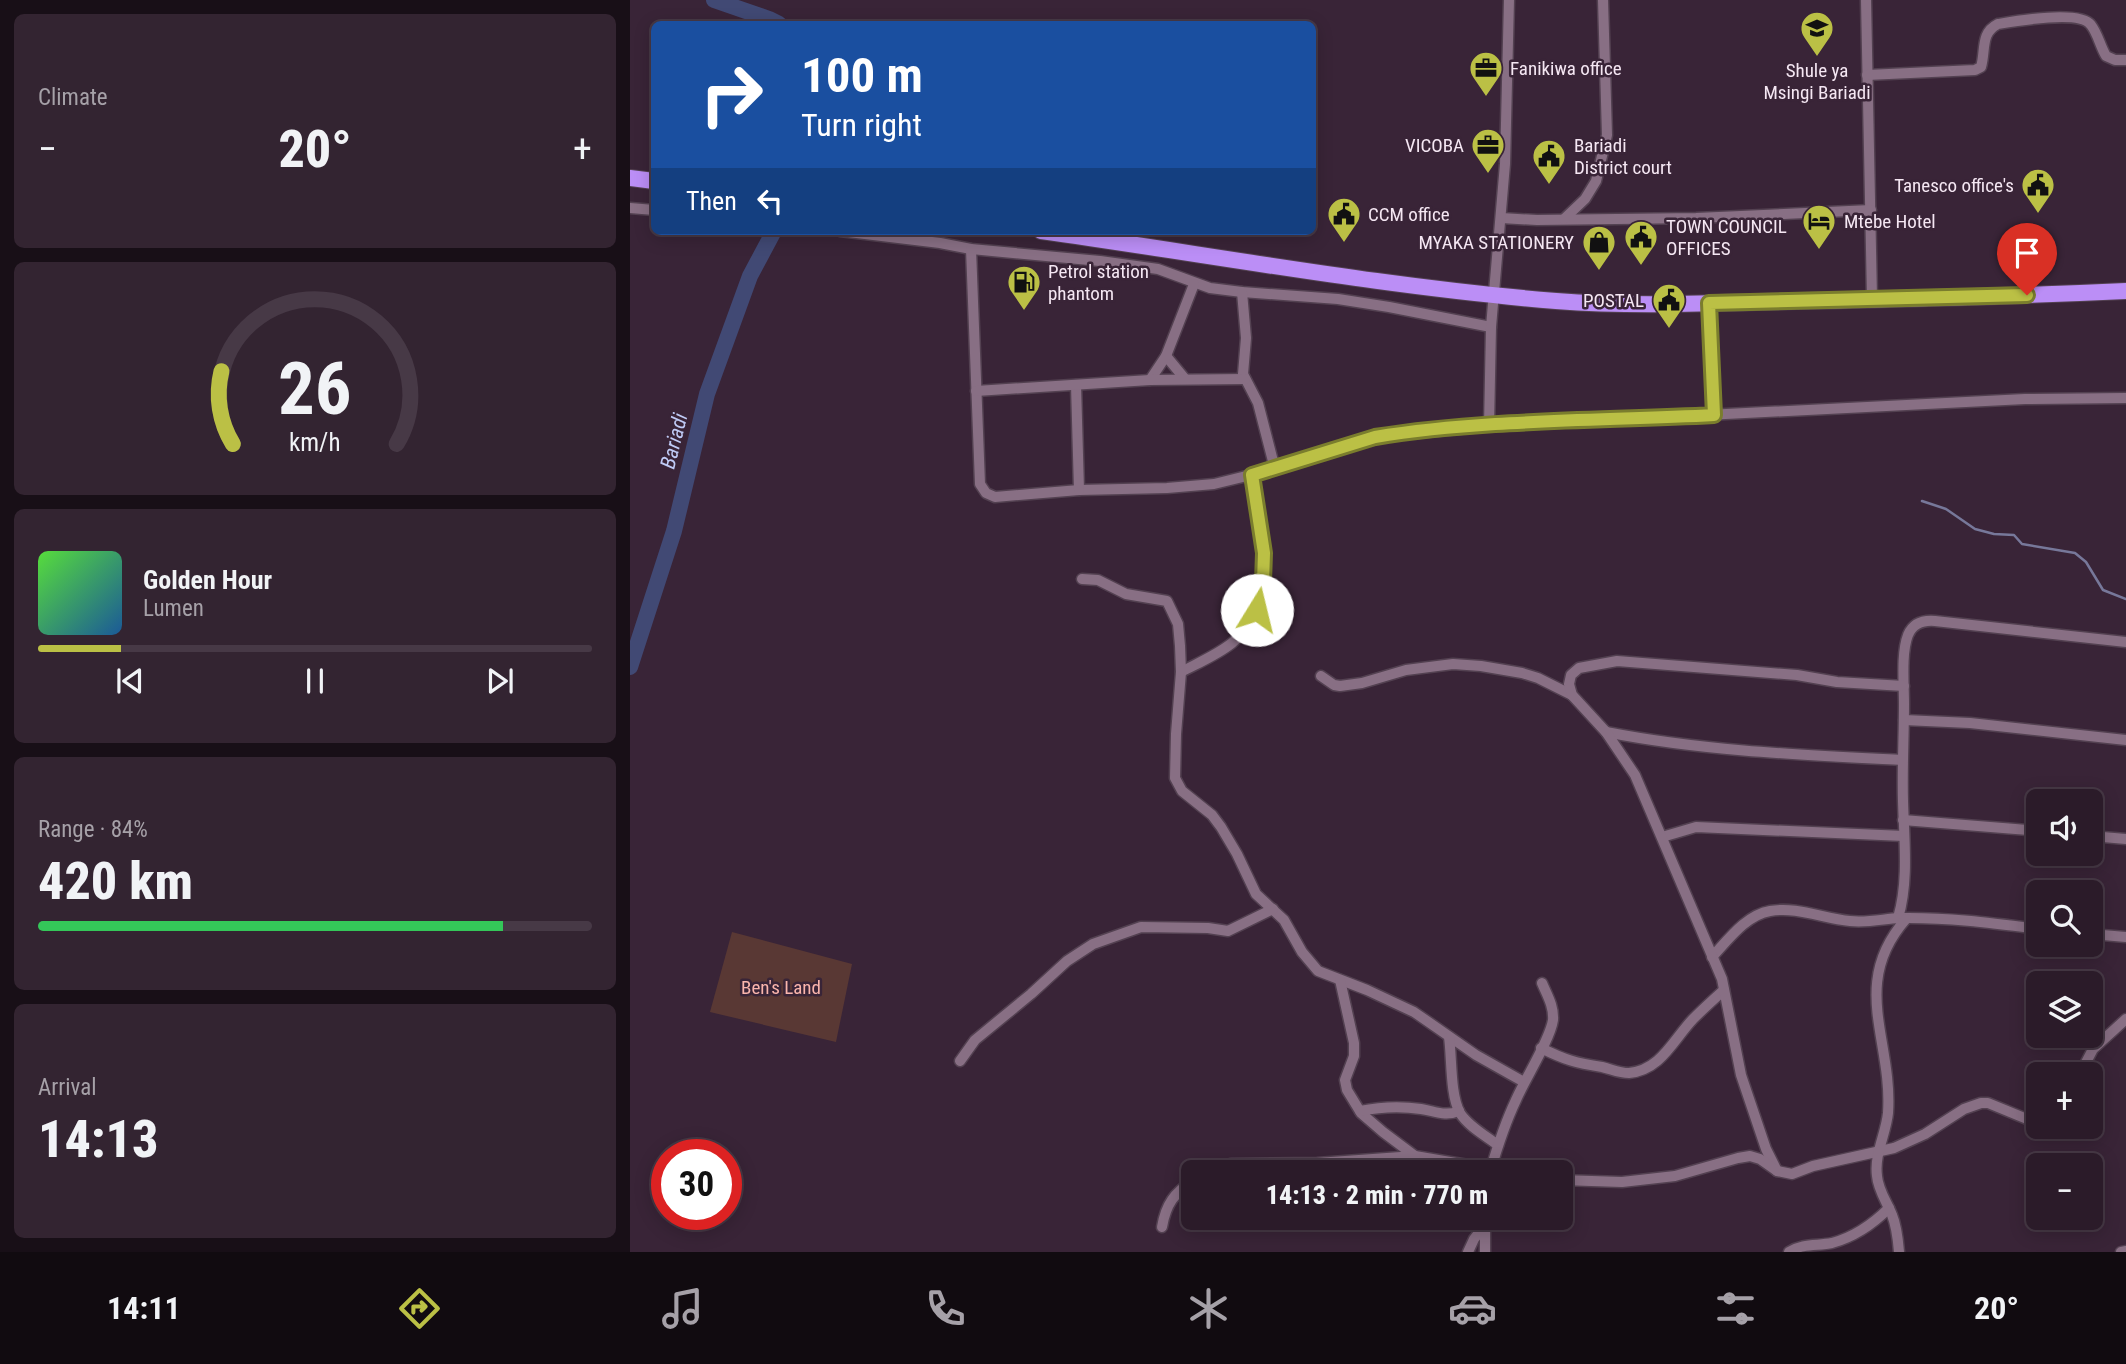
<!DOCTYPE html>
<meta charset="utf-8">
<style>
body{margin:0;font-family:"Roboto Condensed",sans-serif;background:#332431;color:#f1f3f6;height:100vh;display:flex;flex-direction:column;font-size:26px;white-space:nowrap}
*{box-sizing:border-box;margin:0}
p{font-size:23px;color:#a6a1a8}
.icon{flex:none;width:38px;height:38px;fill:none;stroke:currentColor;stroke-width:2;stroke-linecap:round;stroke-linejoin:round}
.map{position:relative;flex:1;overflow:hidden}
.sheet{display:flex;flex-direction:column;gap:14px;padding:14px;background:#180f17;width:630px}
.sheet>*{flex:none}
.hud{position:absolute;left:21px;top:21px;width:665px;height:214px;border-radius:10px;box-shadow:0 4px 18px #0003,0 0 0 2px #473946;background:#1a4fa0;color:#fff;overflow:hidden}
.controls{position:absolute;left:1396px;top:789px;display:grid;gap:14px}
.controls a{display:grid;place-items:center;width:77px;height:77px;border-radius:10px;background:#2b1b29;box-shadow:0 4px 18px #0003,0 0 0 2px #473946;font-size:35px}
.speed{position:absolute;left:21px;top:1139px;display:flex;gap:14px;font-size:35px;font-weight:700;text-align:center}
.speed>*{display:grid;place-content:center;width:91px;height:91px;border-radius:50%;background:#2b1b29;box-shadow:0 4px 18px #0003,0 0 0 2px #473946;line-height:1}
.speed .limit{border:10px solid #d22;background:#fff;color:#111}
.pin{position:absolute;display:grid;place-items:center;width:60px;height:60px;color:#fff;margin:-72px -30px;border-radius:50% 50% 50% 0;rotate:-45deg;box-shadow:0 0 7px #0007}
.pin .icon{rotate:45deg}
.me{position:absolute;width:77px;margin:-38px;rotate:9deg;stroke-linejoin:round;filter:drop-shadow(0 0 5px #0008)}
.turn{display:flex;align-items:center;gap:24px;height:147px;padding:0 35px;font-size:32px}
.turn .icon{width:91px;height:91px;stroke-width:2.5}
.turn b{display:block;font-size:49px;line-height:60px}
.then{display:flex;align-items:center;height:66px;padding:0 35px;background:#0003;gap:14px;font-size:26px}
.big{font-size:52px;font-weight:800;line-height:1.1}
.sheet .card{flex:1;display:flex;flex-direction:column;justify-content:center;gap:10px;min-width:0;padding:0 24px;border-radius:10px;background:#332431}
.sheet .dial{align-items:center;gap:0}
.dial svg{height:182px;overflow:visible;fill:none;stroke:#473946;stroke-width:7;stroke-linecap:round;text-anchor:middle}
.dial text{fill:#f1f3f6;stroke:none}
.song{display:flex;align-items:center;gap:21px}
.cover{width:84px;height:84px;border-radius:10px;background:linear-gradient(135deg,hsl(110 70% 55%),hsl(210 70% 35%))}
.played{height:7px;border-radius:4px;background:linear-gradient(90deg,#bbc045 15%,#473946 15%)}
.keys{display:flex;justify-content:space-around;direction:ltr}
.heat{display:flex;justify-content:space-between;align-items:center;font-size:38px;direction:ltr}
.charge{height:10px;border-radius:5px;background:linear-gradient(90deg,#34c759 84%,#473946 0)}
.trip{position:absolute;left:551px;top:1160px;width:392px;height:70px;border-radius:10px;background:#2b1b29;box-shadow:0 4px 18px #0003,0 0 0 2px #473946;font-weight:800;line-height:70px;text-align:center}
.tab-bar{display:flex;height:112px;justify-content:space-around;align-items:center;background:#110b10;color:#a6a1a8}
.tab-bar .icon{width:49px;height:49px}
.tab-bar .active{color:#bbc045}
.tab-bar b{font-size:32px;color:#f1f3f6}
main{display:flex;flex:1;min-height:0}
.map>svg:first-child{display:block}
</style>
<main>
<section class="sheet">
<div class="card"><p>Climate</p>
<div class="heat"><a>−</a><b class="big">20°</b><a>+</a></div>
</div>
<div class="card dial"><svg viewBox="0 0 100 80">
<path d="M14 69A42 42 0 1 1 86 69"/>
<path d="M14 69A42 42 0 0 1 9 37" stroke="#bbc045"/>
<text x="50" y="56" font-size="32" font-weight="700">26</text>
<text x="50" y="72" font-size="11">km/h</text>
</svg></div>
<div class="card">
<div class="song"><i class="cover"></i><div><b>Golden Hour</b><p>Lumen</p></div></div>
<div class="played"></div>
<div class="keys"><svg class="icon" aria-label="previous" viewBox="0 0 24 24"><path d="M18 5L8 12l10 7zM5 5v14"/></svg><svg class="icon" aria-label="pause" viewBox="0 0 24 24"><path d="M8 5v14M16 5v14"/></svg><svg class="icon" aria-label="next" viewBox="0 0 24 24"><path d="M6 5l10 7-10 7zM19 5v14"/></svg></div>
</div>
<div class="card"><p>Range · 84%</p><b class="big">420 km</b><div class="charge"></div></div>
<div class="card"><p>Arrival</p><b class="big">14:13</b></div>
</section>
<div class="map">
<svg width="1496" height="1252" viewBox="0 0 1496 1252">
<rect width="100%" height="100%" fill="#392437"/>
<polygon fill="#593834" points="102,932 222,964 206,1042 80,1012"/>
<g fill="none" stroke-linecap="round" stroke-linejoin="round">
<polyline stroke="#77789a" stroke-width="2.5" points="1292,501 1316,509 1345,529 1364,534 1384,535 1392,544 1445,553 1456,562 1473,590 1496,599"/>
<g stroke="#414974" stroke-width="16">
<polyline points="84,0 139,19 149,24"/>
<polyline points="0,667 44,531 77,394 120,276 144,231"/>
</g>
<defs>
<g id="minor">
<polyline points="1236,0 1242,299"/>
<path d="M 1237,75 L 1345,70 L 1351,67 C 1356,50 1350,33 1368,24 C 1386,21 1450,10 1461,25 C 1468,34 1470,46 1476,56 L 1485,60 L 1496,60"/>
<polyline points="0,208 24,210"/>
<polyline points="871,218 907,220 1066,218 1241,210"/>
<polyline points="934,219 955,199 966,181 977,135 973,0"/>
<polyline points="210,231 310,243 341,249 470,261 528,269 580,288 612,292 708,299 759,307 861,327"/>
<polyline points="341,249 350,484 356,493 365,497 449,490 537,488 584,484 645,469 745,437 859,426 1395,399 1496,398"/>
<polyline points="612,292 616,338 613,374 628,403 645,469"/>
<polyline points="1079,303 1084,415"/>
<polyline points="536,356 555,379"/>
<polyline points="520,380 536,356 564,284"/>
<polyline points="446,385 449,490"/>
<polyline points="346,391 520,380 615,379"/>
<polyline points="859,426 861,327 875,164 879,0"/>
<polyline points="452,579 468,580 496,594 537,601 548,624 550,646 551,672 546,734 545,778 552,791 582,815 591,827 607,854 626,894 654,920 672,952 688,971 737,990 784,1012 846,1055 894,1082"/>
<path d="M 551,672 C 568,663 587,655 602,643 C 651,603 631,529 622,475"/>
<polyline points="691,676 704,685 710,686 732,683 776,670 823,664 851,666 892,673 908,678 942,695"/>
<polyline points="1274,720 1340,723 1496,740"/>
<path d="M 976,732 C 1073,751 1173,755 1272,760"/>
<polyline points="1273,820 1409,831"/>
<polyline points="1461,836 1496,839"/>
<polyline points="1032,837 1066,827 1274,836"/>
<path d="M 1268,918 C 1279,881 1274,839 1273,801 C 1272,769 1274,736 1274,704 C 1274,684 1271,653 1278,635 C 1283,623 1293,620 1305,621 L 1496,642"/>
<polyline points="1461,934 1496,937"/>
<path d="M 1082,957 C 1098,940 1116,915 1140,911 C 1167,906 1194,919 1220,921 C 1237,923 1253,919 1269,918 C 1316,917 1362,923 1409,929"/>
<polyline points="710,980 724,1043 724,1056 715,1080 717,1090 731,1113 753,1132 785,1156 861,1169"/>
<path d="M 819,1037 C 822,1058 820,1095 830,1113 C 838,1126 856,1136 868,1145"/>
<path d="M 911,1048 C 935,1060 946,1063 972,1067 C 981,1069 989,1073 999,1073 C 1031,1070 1043,1040 1063,1019 C 1073,1009 1084,999 1094,990"/>
<polyline points="330,1061 345,1040 401,994 437,961 463,944 511,927 578,928 598,931 643,909"/>
<polyline points="1450,1074 1463,1049 1496,1019"/>
<path d="M 730,1111 C 750,1107 770,1106 791,1109 C 805,1111 815,1117 829,1111"/>
<polyline points="1147,1171 1136,1149 1111,1075 1092,979 1005,775 976,732 942,695 939,684 941,675 949,668 987,661 1167,675 1207,682 1274,686"/>
<polyline points="577,1172 601,1164 687,1163 785,1156"/>
<path d="M 860,1172 C 867,1148 875,1123 886,1100 C 895,1079 920,1040 923,1020 C 924,1006 917,995 912,983"/>
<polyline points="931,1180 992,1182 1045,1176 1108,1158 1120,1156 1130,1159 1147,1171 1162,1174 1183,1166 1264,1148 1295,1134 1334,1109 1351,1103 1358,1103 1409,1124"/>
<path d="M 532,1227 C 536,1204 544,1193 564,1180"/>
<polyline points="838,1252 844,1239 855,1225"/>
<polyline points="855,1252 855,1218"/>
<path d="M 1159,1252 C 1173,1243 1187,1246 1202,1243 C 1224,1237 1243,1224 1259,1208"/>
<path d="M 1269,1252 C 1268,1240 1267,1227 1262,1215 C 1257,1202 1248,1190 1247,1176 C 1244,1154 1256,1134 1258,1113 C 1263,1040 1219,984 1276,919"/>
<polyline points="1491,1252 1496,1251"/>
</g>
<g id="highway">
<polyline points="0,178 24,181"/>
<path d="M 411,231 C 582,255 754,287 926,301 C 1006,307 1087,303 1167,301 C 1277,299 1386,296 1496,291"/>
</g>
</defs>
<use href="#minor" stroke="#534151" stroke-width="13"/>
<use href="#highway" stroke="#534151" stroke-width="18"/>
<use href="#minor" stroke="#886f84" stroke-width="10"/>
<use href="#highway" stroke="#bb8ef6" stroke-width="16"/>
</g>
<g fill="none" stroke-linecap="round" stroke-linejoin="round">
<defs>
<path id="route" d="M 627,610 L 633,582 L 634,553 L 622,475 L 745,437 C 856,419 972,421 1084,415 L 1079,303 L 1397,295"/>
</defs>
<use href="#route" stroke="#7a7d2d" stroke-width="18"/>
<use href="#route" stroke="#bbc045" stroke-width="12"/>
</g>
<defs>
<symbol id="school-pin" viewBox="-11 -11 22 30"><path d="M0 17L-7.5 6A9.5 9.5 0 1 1 7.5 6Z" fill="#bbc045" stroke="#392437"/><path d="M0-5L7-2L0 1L-7-2ZM-4 1L0 2.5L4 1V4Q0 6-4 4Z" fill="#111"/></symbol>
<symbol id="office-pin" viewBox="-11 -11 22 30"><path d="M0 17L-7.5 6A9.5 9.5 0 1 1 7.5 6Z" fill="#bbc045" stroke="#392437"/><path d="M-6-3h4V-5.5h4V-3h4V5H-6ZM-1-4.5V-3h2v-1.5ZM-6 0V1H6V0Z" fill="#111"/></symbol>
<symbol id="civic-pin" viewBox="-11 -11 22 30"><path d="M0 17L-7.5 6A9.5 9.5 0 1 1 7.5 6Z" fill="#bbc045" stroke="#392437"/><path d="M-.6-6.5H3V-4.5H.6V-3L4-1V1h2V6H-6V1h2V-1L-.6-3ZM-1.2 2.5V6h2.4V2.5Z" fill="#111"/></symbol>
<symbol id="hotel-pin" viewBox="-11 -11 22 30"><path d="M0 17L-7.5 6A9.5 9.5 0 1 1 7.5 6Z" fill="#bbc045" stroke="#392437"/><path d="M-6-4.5h1.5V1H6V5H4.5V3h-9V5H-6ZM-4 0a1.8 1.8 0 1 1 3.6 0ZM.5 0V-2.5h3Q6-2.5 6 0Z" fill="#111"/></symbol>
<symbol id="shop-pin" viewBox="-11 -11 22 30"><path d="M0 17L-7.5 6A9.5 9.5 0 1 1 7.5 6Z" fill="#bbc045" stroke="#392437"/><path d="M-5-2.5h2.3a2.7 3.5 0 0 1 5.4 0H5L5.5 6h-11ZM-1.5-2.5h3a1.5 2.3 0 0 0-3 0Z" fill="#111"/></symbol>
<symbol id="fuel-pin" viewBox="-11 -11 22 30"><path d="M0 17L-7.5 6A9.5 9.5 0 1 1 7.5 6Z" fill="#bbc045" stroke="#392437"/><path d="M-5.5-6h7V0h2V4h1.3V-2.5L3-4.5l.8-.8L6-3V5H2.5V1h-1V6h-7ZM-4.2-4.7v3.2H.2V-4.7Z" fill="#111"/></symbol>
</defs>
<g fill-rule="evenodd">
<use href="#school-pin" x="1168" y="9" width="38" height="52"/>
<use href="#office-pin" x="837" y="49" width="38" height="52"/>
<use href="#office-pin" x="839" y="126" width="38" height="52"/>
<use href="#civic-pin" x="900" y="137" width="38" height="52"/>
<use href="#civic-pin" x="1389" y="166" width="38" height="52"/>
<use href="#civic-pin" x="695" y="195" width="38" height="52"/>
<use href="#hotel-pin" x="1170" y="202" width="38" height="52"/>
<use href="#civic-pin" x="992" y="218" width="38" height="52"/>
<use href="#shop-pin" x="950" y="223" width="38" height="52"/>
<use href="#fuel-pin" x="375" y="263" width="38" height="52"/>
<use href="#civic-pin" x="1020" y="281" width="38" height="52"/>
</g>
<g text-anchor="middle" stroke-width="5" stroke-linejoin="round" paint-order="stroke">
<g font-size="19" fill="#f5e7f3" stroke="#392437" text-anchor="start">
<text x="880" y="75">Fanikiwa office</text>
<text x="1187" y="77" text-anchor="middle">Shule ya<tspan x="1187" dy="22">Msingi Bariadi</tspan></text>
<text x="834" y="152" text-anchor="end">VICOBA</text>
<text x="944" y="152">Bariadi<tspan x="944" dy="22">District court</tspan></text>
<text x="1384" y="192" text-anchor="end">Tanesco office's</text>
<text x="738" y="221">CCM office</text>
<text x="1214" y="228">Mtebe Hotel</text>
<text x="1036" y="233">TOWN COUNCIL<tspan x="1036" dy="22">OFFICES</tspan></text>
<text x="944" y="249" text-anchor="end">MYAKA STATIONERY</text>
<text x="418" y="278">Petrol station<tspan x="418" dy="22">phantom</tspan></text>
<text x="1014" y="307" text-anchor="end">POSTAL</text>
</g>
<g font-size="19" fill="#fab5ac" stroke="#392437">
<text x="151" y="994">Ben's Land</text>
</g>
<g font-size="21" font-style="italic" fill="#c0cbf6" stroke="#392437">
<text transform="translate(44 441) rotate(-76)" y="7">Bariadi</text>
</g>
</g>
</svg>
<div class="controls">
<a><svg class="icon" aria-label="sound" viewBox="0 0 24 24"><path d="M4 9h4l5-4v14l-5-4H4zM17 9q2 3 0 6"/></svg></a>
<a><svg class="icon" aria-label="search" viewBox="0 0 24 24"><circle cx="10" cy="10" r="6"/><path d="M15 15l6 6"/></svg></a>
<a><svg class="icon" aria-label="layers" viewBox="0 0 24 24"><path d="M12 4l9 5-9 5-9-5zM3 14l9 5 9-5"/></svg></a>
<a>+</a>
<a>−</a>
</div>
<div class="speed"><div class="limit">30</div></div>
<div class="pin" style="left:1397px;top:295px;background:#d93025"><svg class="icon" aria-label="arrive" viewBox="0 0 24 24"><path d="M6 21V4h12l-3 4 3 4H6"/></svg></div>
<svg class="me" style="left:627px;top:610px" viewBox="-20 -20 40 40"><circle r="19" fill="#fff"/><path d="M0-13L10 11 0 6-10 11z" fill="#bbc045"/></svg>
<div class="trip">14:13 · 2 min · 770 m</div>
<div class="hud">
<div class="turn"><svg class="icon" aria-label="right" viewBox="0 0 24 24"><path d="M7 20v-9h11M14 6l5 5-5 5"/></svg><div><b>100 m</b>Turn right</div></div>
<div class="then">Then<svg class="icon" aria-label="left" viewBox="0 0 24 24"><path d="M17 20v-9H6M10 6l-5 5 5 5"/></svg></div>
</div>
</div>
</main>
<nav class="tab-bar">
<b>14:11</b>
<svg class="icon active" aria-label="directions" viewBox="0 0 24 24"><path d="M12 3l9 9-9 9-9-9zM9 14v-3h6M13 9l2 2-2 2"/></svg>
<svg class="icon" aria-label="music" viewBox="0 0 24 24"><path d="M9 18V5l10-2v13"/><circle cx="6" cy="18" r="3"/><circle cx="16" cy="16" r="3"/></svg>
<svg class="icon" aria-label="phone" viewBox="0 0 24 24"><path d="M5 4h4l2 5-3 2q2 4 5 5l2-3 5 2v4C11 20 4 13 5 4z"/></svg>
<svg class="icon" aria-label="climate" viewBox="0 0 24 24"><path d="M12 3v18M4 7l16 10M4 17L20 7"/></svg>
<svg class="icon" aria-label="car" viewBox="0 0 24 24"><path d="M5 17H2v-5l4-1 3-4h7l3 4 3 1v5h-3M9 17h6M6 11h13"/><circle cx="7" cy="17" r="2"/><circle cx="17" cy="17" r="2"/></svg>
<svg class="icon" aria-label="filters" viewBox="0 0 24 24"><path d="M4 7h16M4 17h16"/><circle cx="9" cy="7" r="2"/><circle cx="15" cy="17" r="2"/></svg>
<b>20°</b>
</nav>
